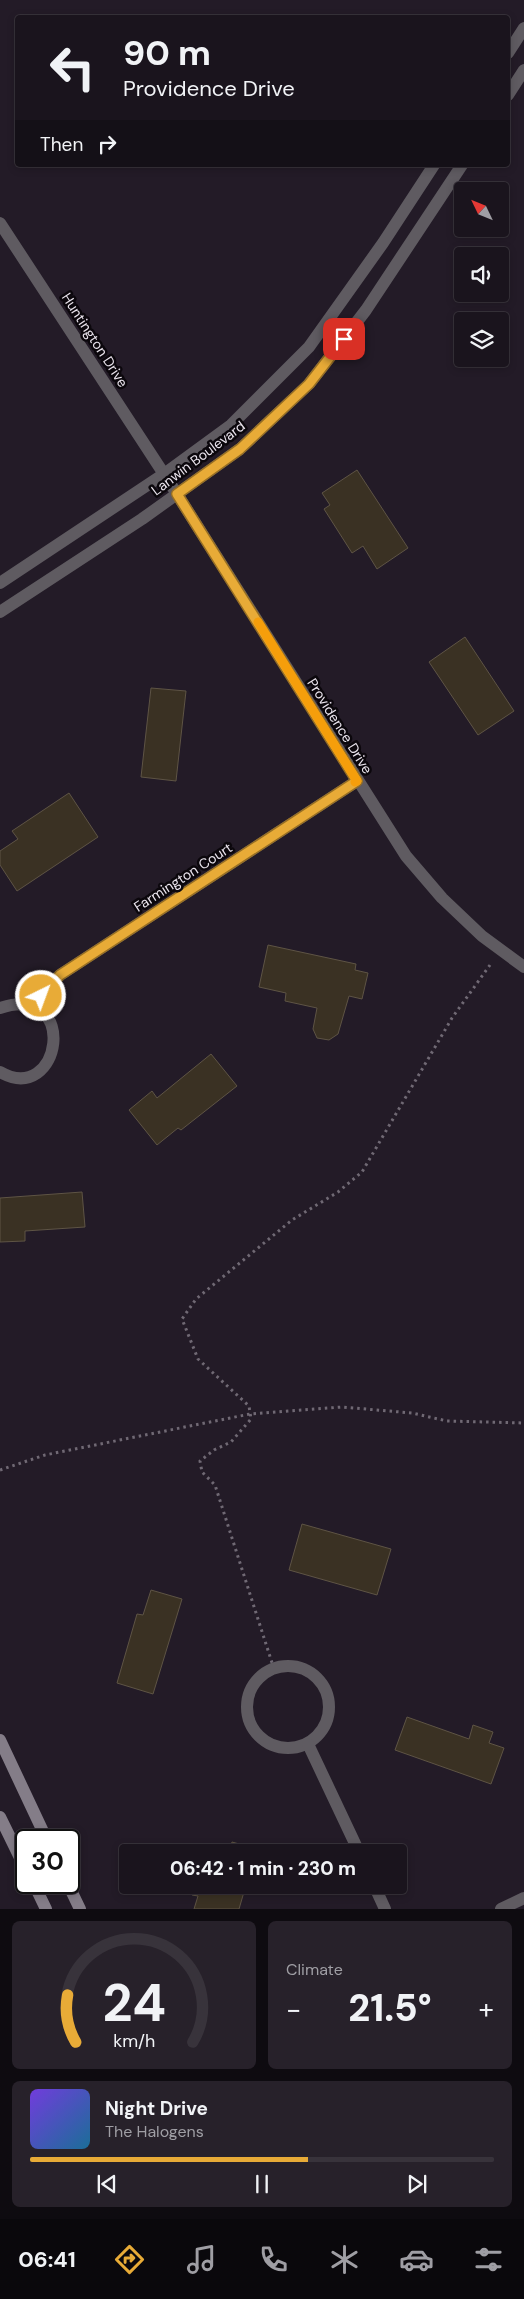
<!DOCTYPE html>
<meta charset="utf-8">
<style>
body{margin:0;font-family:"DM Sans",sans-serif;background:#27212a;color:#f1f3f6;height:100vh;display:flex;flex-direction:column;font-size:19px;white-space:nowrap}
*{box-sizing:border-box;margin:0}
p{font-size:16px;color:#9f9ea4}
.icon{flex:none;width:28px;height:28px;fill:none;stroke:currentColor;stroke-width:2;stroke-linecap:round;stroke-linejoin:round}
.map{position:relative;height:1909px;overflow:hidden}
.sheet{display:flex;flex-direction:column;gap:12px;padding:12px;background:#0e0b10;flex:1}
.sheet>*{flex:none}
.banner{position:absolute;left:15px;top:15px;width:495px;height:152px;border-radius:5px;box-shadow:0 2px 8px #0003,0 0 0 1px #38333b;background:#1a141d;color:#f1f3f6;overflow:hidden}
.needle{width:32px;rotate:313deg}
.buttons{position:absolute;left:454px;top:182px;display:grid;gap:10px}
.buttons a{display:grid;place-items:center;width:55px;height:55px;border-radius:5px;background:#1a141d;box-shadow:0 2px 8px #0003,0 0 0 1px #38333b;font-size:25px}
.speed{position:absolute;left:15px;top:1829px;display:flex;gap:10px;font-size:25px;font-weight:700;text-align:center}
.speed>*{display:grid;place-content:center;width:65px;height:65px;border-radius:50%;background:#1a141d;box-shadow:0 2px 8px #0003,0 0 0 1px #38333b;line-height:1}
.speed .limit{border:2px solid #111;border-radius:8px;background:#fff;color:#111}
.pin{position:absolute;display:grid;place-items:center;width:42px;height:42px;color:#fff;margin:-21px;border-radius:10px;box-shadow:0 2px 8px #0006}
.me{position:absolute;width:55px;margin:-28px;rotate:42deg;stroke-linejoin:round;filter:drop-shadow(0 0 4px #0008)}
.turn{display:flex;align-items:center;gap:18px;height:105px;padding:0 25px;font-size:22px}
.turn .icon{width:65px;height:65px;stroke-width:2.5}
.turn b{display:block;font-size:35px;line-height:42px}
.then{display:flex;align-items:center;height:48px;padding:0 25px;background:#0003;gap:10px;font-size:19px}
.big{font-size:38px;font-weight:800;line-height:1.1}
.sheet .card{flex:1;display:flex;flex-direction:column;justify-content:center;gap:8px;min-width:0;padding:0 18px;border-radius:8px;background:#27212a}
.sheet .dial{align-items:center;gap:0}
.dial svg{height:130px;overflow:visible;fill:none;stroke:#38333b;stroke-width:7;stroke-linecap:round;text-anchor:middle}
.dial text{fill:#f1f3f6;stroke:none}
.song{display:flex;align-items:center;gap:15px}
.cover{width:60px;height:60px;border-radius:8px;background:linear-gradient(135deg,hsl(260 70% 55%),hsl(200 70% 35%))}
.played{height:5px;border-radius:2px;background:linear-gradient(90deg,#e8ab37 60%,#38333b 60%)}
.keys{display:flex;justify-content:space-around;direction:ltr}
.heat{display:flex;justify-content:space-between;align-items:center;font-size:28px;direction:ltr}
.sheet .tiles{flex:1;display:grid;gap:12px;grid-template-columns:1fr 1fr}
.card:last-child{grid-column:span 2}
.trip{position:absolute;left:119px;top:1844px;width:288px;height:50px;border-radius:5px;background:#1a141d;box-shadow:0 2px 8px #0003,0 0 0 1px #38333b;font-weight:800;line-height:50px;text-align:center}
.tab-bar{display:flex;height:80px;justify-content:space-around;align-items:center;background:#0a080c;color:#9f9ea4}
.tab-bar .icon{width:35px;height:35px}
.tab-bar .on{color:#e8ab37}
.tab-bar b{font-size:22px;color:#f1f3f6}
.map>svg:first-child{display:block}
</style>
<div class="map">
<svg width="524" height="1909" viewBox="0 0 524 1909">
<rect width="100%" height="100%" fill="#231b27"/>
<g fill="#3a3123" stroke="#5e5445">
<polygon points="357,470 408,548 377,569 363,546 352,553 324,509 330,505 322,493"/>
<polygon points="465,637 514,711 478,735 429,662"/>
<polygon points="151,688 186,691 176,781 141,777"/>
<polygon points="69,793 98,837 17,891 0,865 0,851 18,839 12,831"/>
<polygon points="268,945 356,964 355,970 368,973 362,999 349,996 338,1034 329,1040 317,1038 313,1029 317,1008 285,1001 286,993 259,987"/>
<polygon points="211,1054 237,1086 181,1130 178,1128 157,1145 129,1110 152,1091 157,1098"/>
<polygon points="82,1192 85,1227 25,1231 25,1241 0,1242 0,1198"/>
<polygon points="302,1524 391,1549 377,1595 289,1570"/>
<polygon points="151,1590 182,1599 153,1694 117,1683 137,1614 143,1615"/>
<polygon points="407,1717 469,1739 473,1725 493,1732 489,1743 504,1748 491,1784 395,1750"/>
<polygon points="232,1842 257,1849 256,1852 229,1852"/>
<polygon points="195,1885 246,1885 239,1909 194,1909 198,1896 192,1895"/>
</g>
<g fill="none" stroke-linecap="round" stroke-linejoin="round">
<g stroke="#706974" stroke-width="3" stroke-dasharray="2.5 4" stroke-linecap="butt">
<polyline points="0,1470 45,1455 250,1414 342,1407 412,1413 447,1421 524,1423"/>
<polyline points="274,1669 215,1485 202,1472 200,1461 214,1450 231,1442 251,1419 249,1406 198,1359 182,1319 196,1299 292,1220 338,1192 362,1172 452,1018 490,965"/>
</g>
<g stroke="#5f5b61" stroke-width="12">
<polyline points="0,223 177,494 406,856 442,898 482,936 524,967"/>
<polyline points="32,1006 60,975 357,781"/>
<path d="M 0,1008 C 81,982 61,1107 0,1072"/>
<circle cx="288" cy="1707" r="41"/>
<polyline points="308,1744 359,1852"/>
<polyline points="374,1885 385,1909"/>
<polyline points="501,1909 524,1898"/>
</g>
<g stroke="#5f5b61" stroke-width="12">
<polyline points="508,53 524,28"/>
<polyline points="508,95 524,70"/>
<polyline points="0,583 164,474 231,425 309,347 383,243 434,165"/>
<polyline points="0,612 142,519 240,449 309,384 366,310 462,165"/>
</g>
<g stroke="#847d88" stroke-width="12">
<polyline points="0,1740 47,1840"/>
<polyline points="0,1817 26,1870"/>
<polyline points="33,1882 46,1909"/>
<polyline points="67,1882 80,1909"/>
</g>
</g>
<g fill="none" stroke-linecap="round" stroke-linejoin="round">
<defs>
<polyline id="route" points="41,996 60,975 357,781 177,494 240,449 309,384 344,339"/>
</defs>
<use href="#route" stroke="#976f24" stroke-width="12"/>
<use href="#route" stroke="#e8ab37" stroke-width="9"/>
<polyline stroke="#f59e0b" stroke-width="9" points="258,622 357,781 355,782"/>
</g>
<g text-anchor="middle" stroke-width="5" stroke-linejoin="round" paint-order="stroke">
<g font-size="14" fill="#ebe5ee" stroke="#0b070c">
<text transform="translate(95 340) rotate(57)" y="5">Huntington Drive</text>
<text transform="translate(198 458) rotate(-37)" y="5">Lanwin Boulevard</text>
<text transform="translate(340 726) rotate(58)" y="5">Providence Drive</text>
<text transform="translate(183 877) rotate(-33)" y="5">Farmington Court</text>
</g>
</g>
</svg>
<div class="buttons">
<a><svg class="needle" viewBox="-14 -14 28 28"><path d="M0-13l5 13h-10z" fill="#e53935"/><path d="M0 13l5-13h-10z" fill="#9f9ea4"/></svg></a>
<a><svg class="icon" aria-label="sound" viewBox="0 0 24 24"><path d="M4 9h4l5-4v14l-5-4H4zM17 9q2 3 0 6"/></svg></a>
<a><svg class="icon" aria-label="layers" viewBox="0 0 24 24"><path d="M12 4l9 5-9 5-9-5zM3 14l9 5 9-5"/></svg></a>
</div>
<div class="speed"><div class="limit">30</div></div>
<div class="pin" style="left:344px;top:339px;background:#d93025"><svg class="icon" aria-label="arrive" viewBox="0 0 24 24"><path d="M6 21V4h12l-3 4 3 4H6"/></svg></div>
<svg class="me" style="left:41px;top:996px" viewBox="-20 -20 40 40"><circle r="17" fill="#e8ab37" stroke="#fff" stroke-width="3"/><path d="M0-11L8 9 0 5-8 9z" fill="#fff"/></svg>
<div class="trip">06:42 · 1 min · 230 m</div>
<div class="banner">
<div class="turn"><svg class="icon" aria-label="left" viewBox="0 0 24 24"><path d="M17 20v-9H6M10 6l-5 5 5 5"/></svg><div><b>90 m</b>Providence Drive</div></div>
<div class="then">Then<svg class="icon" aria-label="right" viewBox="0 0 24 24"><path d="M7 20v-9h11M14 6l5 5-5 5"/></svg></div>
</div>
</div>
<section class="sheet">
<div class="tiles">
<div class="card dial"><svg viewBox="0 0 100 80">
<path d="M14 69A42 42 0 1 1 86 69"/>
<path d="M14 69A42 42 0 0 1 9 40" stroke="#e8ab37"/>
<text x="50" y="56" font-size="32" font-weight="700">24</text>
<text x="50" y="72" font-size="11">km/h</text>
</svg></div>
<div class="card"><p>Climate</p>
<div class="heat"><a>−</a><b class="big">21.5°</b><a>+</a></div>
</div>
<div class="card">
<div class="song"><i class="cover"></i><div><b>Night Drive</b><p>The Halogens</p></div></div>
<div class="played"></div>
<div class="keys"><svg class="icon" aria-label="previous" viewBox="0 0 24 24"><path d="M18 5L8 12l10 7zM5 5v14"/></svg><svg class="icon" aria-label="pause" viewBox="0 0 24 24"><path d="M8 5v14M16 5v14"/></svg><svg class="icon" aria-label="next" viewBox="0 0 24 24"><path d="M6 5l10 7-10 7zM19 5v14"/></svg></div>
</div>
</div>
</section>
<nav class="tab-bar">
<b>06:41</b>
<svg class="icon on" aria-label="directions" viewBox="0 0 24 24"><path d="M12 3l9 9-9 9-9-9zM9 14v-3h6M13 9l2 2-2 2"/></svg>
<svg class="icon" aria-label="music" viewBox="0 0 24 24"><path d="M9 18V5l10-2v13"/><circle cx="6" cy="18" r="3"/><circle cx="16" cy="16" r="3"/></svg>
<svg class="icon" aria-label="phone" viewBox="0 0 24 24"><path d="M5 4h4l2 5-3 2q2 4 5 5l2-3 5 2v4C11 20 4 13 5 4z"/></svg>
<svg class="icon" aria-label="climate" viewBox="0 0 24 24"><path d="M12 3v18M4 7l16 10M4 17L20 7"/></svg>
<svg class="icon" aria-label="car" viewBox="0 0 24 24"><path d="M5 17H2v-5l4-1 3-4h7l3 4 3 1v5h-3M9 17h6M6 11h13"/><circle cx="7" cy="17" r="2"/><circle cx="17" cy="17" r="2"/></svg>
<svg class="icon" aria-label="filters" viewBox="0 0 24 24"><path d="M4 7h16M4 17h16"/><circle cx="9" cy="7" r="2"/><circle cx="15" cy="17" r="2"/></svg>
</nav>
